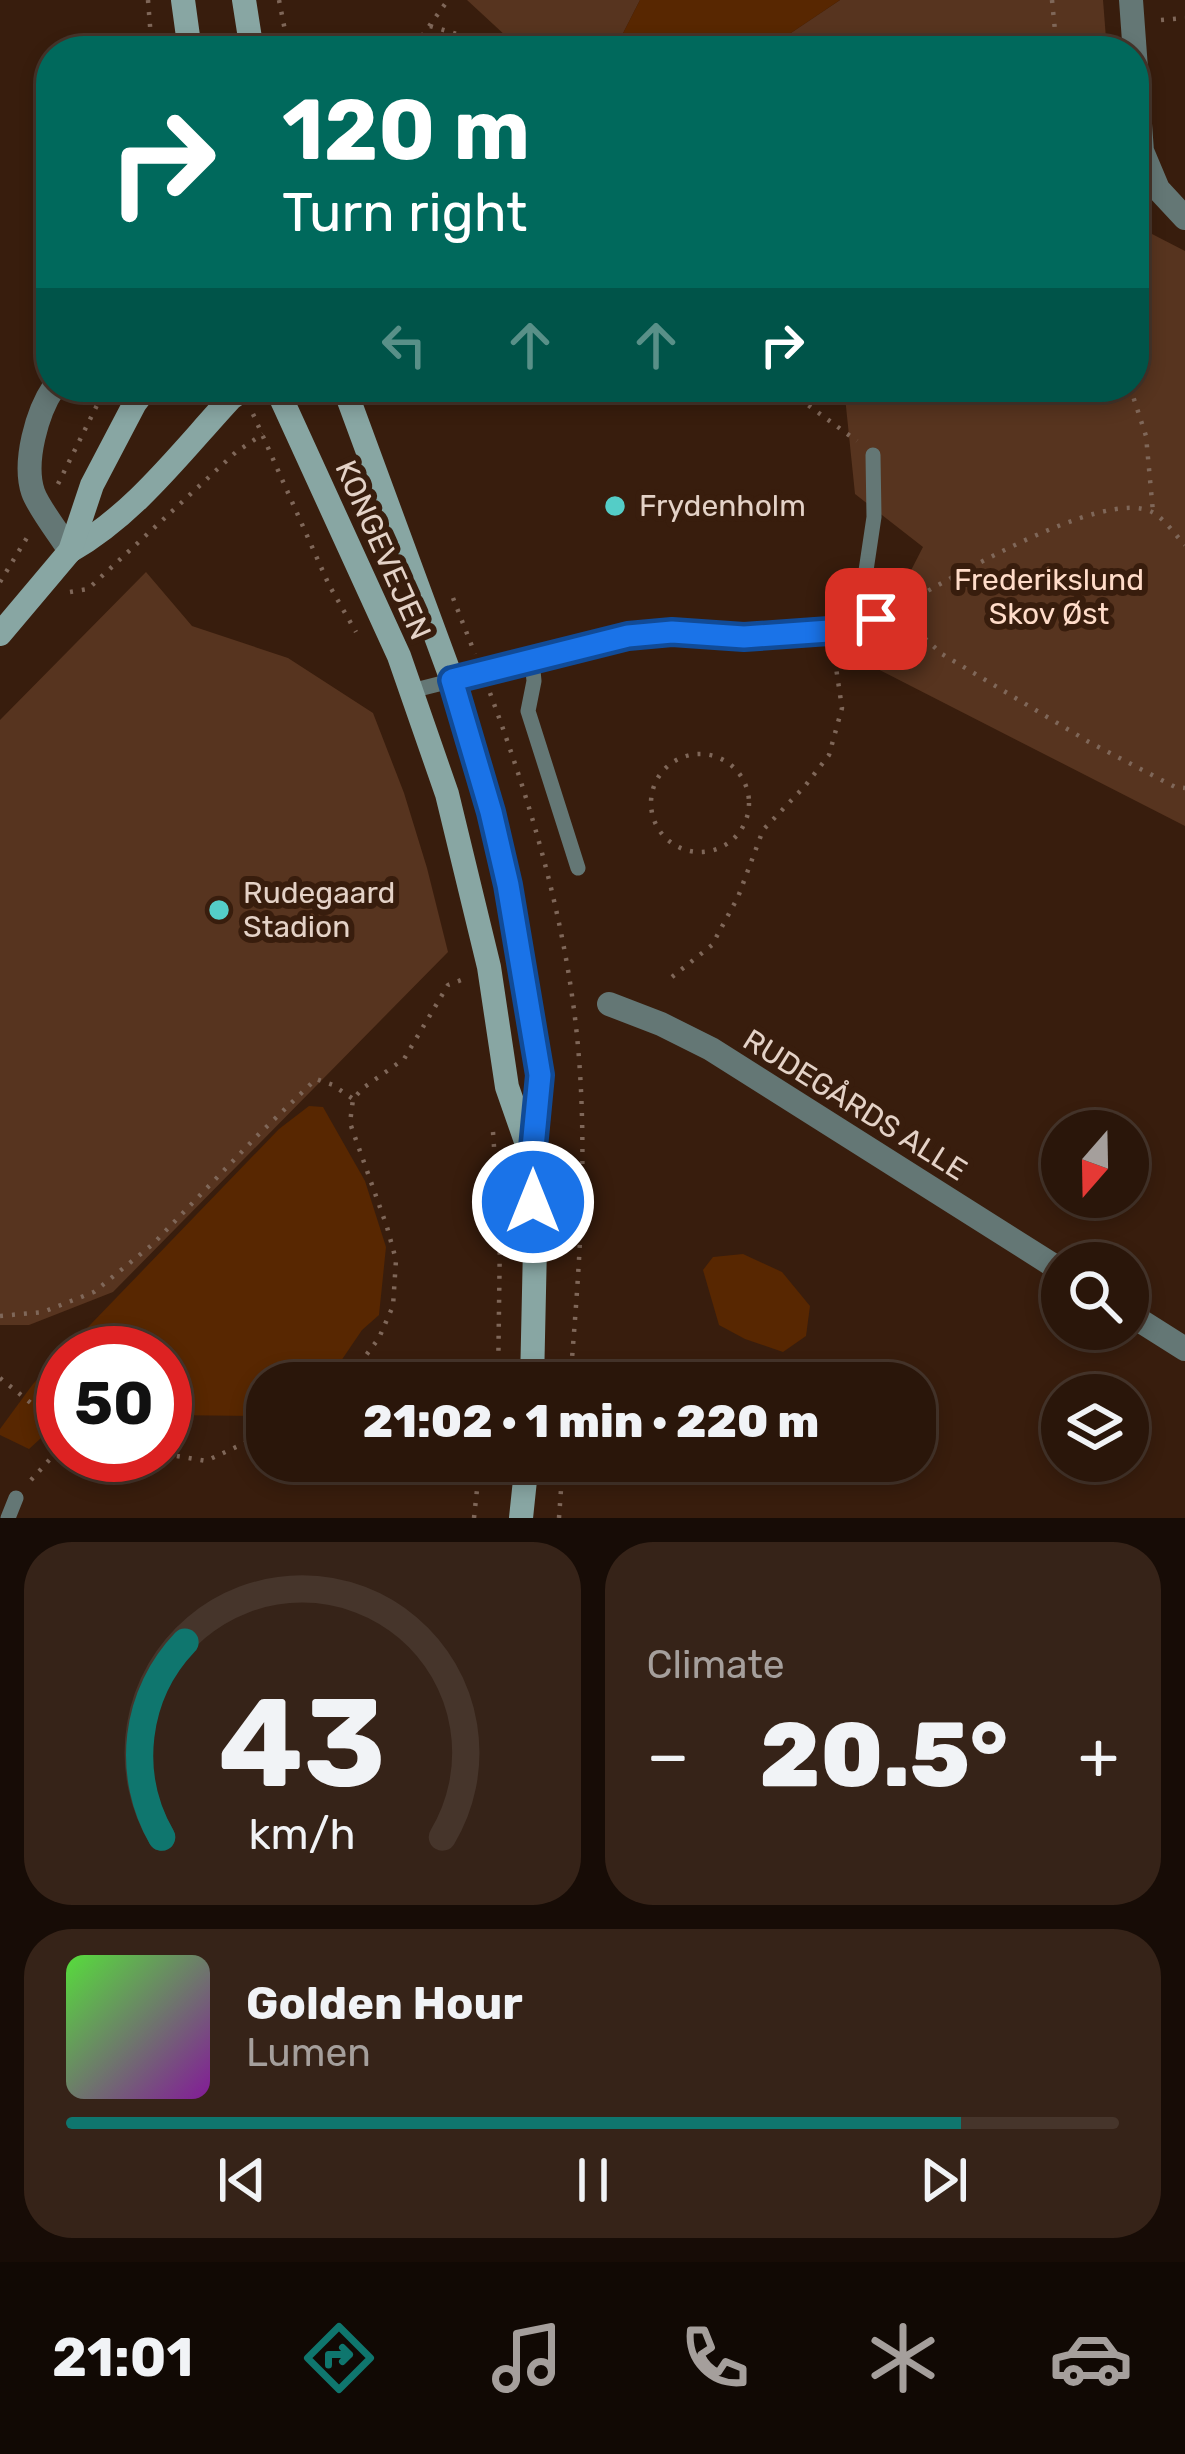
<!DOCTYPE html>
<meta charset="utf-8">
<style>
body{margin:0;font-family:Rubik,sans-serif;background:#362318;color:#f1f3f6;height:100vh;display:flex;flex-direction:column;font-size:45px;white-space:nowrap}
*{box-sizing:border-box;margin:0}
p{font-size:39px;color:#a59f9c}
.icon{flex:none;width:66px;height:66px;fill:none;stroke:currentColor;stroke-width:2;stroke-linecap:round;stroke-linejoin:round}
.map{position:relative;height:1518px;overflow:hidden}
.panel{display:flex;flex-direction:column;gap:24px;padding:24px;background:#170c06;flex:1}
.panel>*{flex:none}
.hud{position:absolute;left:36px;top:36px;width:1113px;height:366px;border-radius:48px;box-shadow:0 6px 18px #0003,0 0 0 3px #46352b;background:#00695c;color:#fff;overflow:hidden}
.needle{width:78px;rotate:200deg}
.controls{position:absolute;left:1041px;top:1110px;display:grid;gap:24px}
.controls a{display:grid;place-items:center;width:108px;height:108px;border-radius:50%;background:#2a160a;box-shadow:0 6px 18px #0003,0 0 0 3px #46352b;font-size:60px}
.speed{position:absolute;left:36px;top:1326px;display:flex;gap:24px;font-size:60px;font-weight:700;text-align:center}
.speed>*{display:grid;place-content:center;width:156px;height:156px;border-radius:50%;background:#2a160a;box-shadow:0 6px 18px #0003,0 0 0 3px #46352b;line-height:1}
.speed .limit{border:18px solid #d22;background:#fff;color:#111}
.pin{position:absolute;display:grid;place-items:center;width:102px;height:102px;color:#fff;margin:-51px;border-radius:24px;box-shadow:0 6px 18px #0006}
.me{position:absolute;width:132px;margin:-66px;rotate:0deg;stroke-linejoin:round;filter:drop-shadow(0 0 9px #0008)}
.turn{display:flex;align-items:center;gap:42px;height:252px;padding:0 48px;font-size:54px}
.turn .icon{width:156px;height:156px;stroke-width:2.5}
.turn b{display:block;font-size:84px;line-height:102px}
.lanes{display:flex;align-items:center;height:114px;padding:0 48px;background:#0003;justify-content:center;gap:60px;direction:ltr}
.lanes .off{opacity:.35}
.big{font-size:90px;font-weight:800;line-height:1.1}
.panel .widget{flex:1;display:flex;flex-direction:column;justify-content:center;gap:18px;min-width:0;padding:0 42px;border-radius:48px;background:#362318}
.panel .dial{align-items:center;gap:0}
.dial svg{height:312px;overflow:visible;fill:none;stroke:#46352b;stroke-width:7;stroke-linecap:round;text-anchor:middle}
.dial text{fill:#f1f3f6;stroke:none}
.song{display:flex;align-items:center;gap:36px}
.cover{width:144px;height:144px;border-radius:18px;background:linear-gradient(135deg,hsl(110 70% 55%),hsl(290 70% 35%))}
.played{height:12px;border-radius:6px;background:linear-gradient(90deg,#0f766e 85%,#46352b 85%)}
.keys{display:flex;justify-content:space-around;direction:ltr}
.heat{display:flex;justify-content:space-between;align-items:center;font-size:66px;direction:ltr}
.panel .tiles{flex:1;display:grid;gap:24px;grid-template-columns:1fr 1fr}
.widget:last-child{grid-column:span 2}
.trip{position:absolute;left:246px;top:1362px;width:690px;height:120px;border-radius:48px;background:#2a160a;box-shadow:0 6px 18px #0003,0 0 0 3px #46352b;font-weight:800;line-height:120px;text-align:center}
.menu{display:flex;height:192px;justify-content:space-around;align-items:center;background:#110904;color:#a59f9c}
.menu .icon{width:84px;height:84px}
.menu .active{color:#0f766e}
.menu b{font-size:54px;color:#f1f3f6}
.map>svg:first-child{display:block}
</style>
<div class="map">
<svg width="1185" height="1518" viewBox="0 0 1185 1518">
<rect width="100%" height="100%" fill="#381d0d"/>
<g fill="#57341f">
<polygon points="467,0 640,0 614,51 522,51"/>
<polygon points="840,0 1103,0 1107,51 764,51"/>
<polygon points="1134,204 1152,234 1185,251 1185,826 864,662 923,547 855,494 844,387 1134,387"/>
<polygon points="146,572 192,626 288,658 373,713 404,793 427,868 448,952 113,1292 29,1325 0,1325 0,720"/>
</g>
<g fill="#582701">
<polygon points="640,0 840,0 764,51 614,51"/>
<polygon points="309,1106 323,1107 365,1181 386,1247 379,1315 362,1330 326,1383 267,1383 267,1416 165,1415 165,1353 63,1353 279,1129"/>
<polygon points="743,1254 782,1272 810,1306 806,1336 783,1352 745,1339 719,1325 703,1270 713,1257"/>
<polygon points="63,1353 63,1418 29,1449 0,1435 0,1429 33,1384"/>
</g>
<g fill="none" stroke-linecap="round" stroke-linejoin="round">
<g stroke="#7f6759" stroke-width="4.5" stroke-dasharray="3 9" stroke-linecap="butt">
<polyline points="148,0 152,51"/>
<polyline points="279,0 289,51"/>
<polyline points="1052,0 1057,51"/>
<polyline points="1161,20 1185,18"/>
<polyline points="430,26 491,44 502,51"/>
<polyline points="422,36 448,0"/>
<polyline points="794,387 801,400 857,441"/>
<polyline points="1130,387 1146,436 1153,512"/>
<polyline points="253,414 329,585 356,632"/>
<polyline points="58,484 106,387"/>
<polyline points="0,582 28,536"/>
<polyline points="70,592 88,589 236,452 263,434"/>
<polyline points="453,598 475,654"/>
<path d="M 897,608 C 945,582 1102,487 1152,512 C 1164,518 1176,536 1185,545"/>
<polyline points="898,614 942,654 1089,742 1175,787 1185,788"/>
<path d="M 490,693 C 528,795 560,902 574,1010 C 590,1133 580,1260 570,1383"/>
<circle cx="700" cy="803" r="49"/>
<polyline points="672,977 712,945 738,897 763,830 805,786 829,755 842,708 834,654"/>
<polyline points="493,1132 500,1234 498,1383"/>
<polyline points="0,1316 43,1312 94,1292 153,1244 257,1136 316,1079 333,1085 353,1099"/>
<polyline points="0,1378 63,1429"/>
<polyline points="345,1383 379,1338 393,1306 396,1260 387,1227 350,1123 353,1099 363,1088 404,1059 448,985 464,979"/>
<polyline points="165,1454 206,1461 249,1441 267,1437"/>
<polyline points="31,1480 63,1445"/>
<polyline points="474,1518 480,1461"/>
<polyline points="559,1518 563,1461"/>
</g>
<g stroke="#647775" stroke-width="15">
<polyline points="858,624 874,517 873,455"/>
<polyline points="532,660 534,681 528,711 578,868"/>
<polyline points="411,691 628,636 672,631 744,637 829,631 876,619"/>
<polyline points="8,1518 16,1498"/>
</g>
<g stroke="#647775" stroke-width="24">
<polyline points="1131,0 1142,151 1158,189 1185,218"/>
<path d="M 54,387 C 37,412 23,462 33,492 C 38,507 60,535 70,551"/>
<polyline points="609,1004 661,1024 711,1049 1062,1271"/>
<polyline points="1128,1313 1185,1349"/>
</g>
<g stroke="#88a6a3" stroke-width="24">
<polyline points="183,0 190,51"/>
<polyline points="244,0 252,51"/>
<polyline points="276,387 399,656 447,794 489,967 507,1087 529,1150"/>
<polyline points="344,387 452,680 491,812 508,885 540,1075 532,1158 535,1246 532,1383"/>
<path d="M 70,551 C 134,515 181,452 231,398 L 247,387"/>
<polyline points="0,634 70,551 92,485 135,403 147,387"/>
<polyline points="521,1518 527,1461"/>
</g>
</g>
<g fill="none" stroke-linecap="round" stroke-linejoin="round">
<defs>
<polyline id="route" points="533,1202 532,1158 540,1075 508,885 491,812 452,680 628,636 672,632 744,637 829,631 876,619"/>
</defs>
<use href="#route" stroke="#114b97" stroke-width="30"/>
<use href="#route" stroke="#1a73e8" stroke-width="21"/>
</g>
<g fill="#54cdc7" stroke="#381d0d" stroke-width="4.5">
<circle cx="615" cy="506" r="12"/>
<circle cx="219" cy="910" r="12"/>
</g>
<g text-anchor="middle" stroke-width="12" stroke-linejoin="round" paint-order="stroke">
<g font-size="30" fill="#e4d2c7" stroke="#381d0d" text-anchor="start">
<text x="639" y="516">Frydenholm</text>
<text x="243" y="903">Rudegaard<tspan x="243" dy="34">Stadion</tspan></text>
</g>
<g font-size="30" fill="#e4d2c7" stroke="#381d0d">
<text transform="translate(383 550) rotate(66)" y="10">KONGEVEJEN</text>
<text transform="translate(855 1105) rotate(32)" y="10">RUDEGÅRDS ALLE</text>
</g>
<g font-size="30" fill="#ffdcc9" stroke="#381d0d">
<text x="1049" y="590">Frederikslund<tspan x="1049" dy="34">Skov Øst</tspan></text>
</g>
</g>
</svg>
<div class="controls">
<a><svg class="needle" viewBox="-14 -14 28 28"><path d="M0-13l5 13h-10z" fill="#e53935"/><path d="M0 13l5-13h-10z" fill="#a59f9c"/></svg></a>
<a><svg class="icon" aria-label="search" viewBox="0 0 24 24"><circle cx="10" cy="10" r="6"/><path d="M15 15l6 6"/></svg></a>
<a><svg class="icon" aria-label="layers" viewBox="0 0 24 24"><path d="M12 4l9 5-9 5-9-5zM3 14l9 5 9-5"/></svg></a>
</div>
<div class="speed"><div class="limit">50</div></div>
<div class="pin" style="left:876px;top:619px;background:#d93025"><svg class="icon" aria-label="arrive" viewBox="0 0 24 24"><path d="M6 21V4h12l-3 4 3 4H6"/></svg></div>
<svg class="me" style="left:533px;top:1202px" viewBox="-20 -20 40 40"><circle r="17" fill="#1a73e8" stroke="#fff" stroke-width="3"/><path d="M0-11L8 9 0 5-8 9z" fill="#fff"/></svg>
<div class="trip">21:02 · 1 min · 220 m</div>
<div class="hud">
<div class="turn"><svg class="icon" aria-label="right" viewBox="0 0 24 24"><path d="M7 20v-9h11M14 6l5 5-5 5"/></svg><div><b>120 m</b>Turn right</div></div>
<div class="lanes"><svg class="icon off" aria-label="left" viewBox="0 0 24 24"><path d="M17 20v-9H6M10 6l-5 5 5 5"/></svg><svg class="icon off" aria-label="ahead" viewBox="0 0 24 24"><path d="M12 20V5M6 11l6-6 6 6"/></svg><svg class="icon off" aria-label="ahead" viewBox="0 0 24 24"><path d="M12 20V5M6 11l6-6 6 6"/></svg><svg class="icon" aria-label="right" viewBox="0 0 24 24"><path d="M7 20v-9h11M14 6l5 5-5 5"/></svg></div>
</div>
</div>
<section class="panel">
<div class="tiles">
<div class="widget dial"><svg viewBox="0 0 100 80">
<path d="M14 69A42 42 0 1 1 86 69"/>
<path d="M14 69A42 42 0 0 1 20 19" stroke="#0f766e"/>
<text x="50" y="56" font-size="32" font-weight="700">43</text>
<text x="50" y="72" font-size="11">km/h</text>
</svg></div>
<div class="widget"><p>Climate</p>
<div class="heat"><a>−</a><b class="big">20.5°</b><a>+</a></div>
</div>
<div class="widget">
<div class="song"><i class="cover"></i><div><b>Golden Hour</b><p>Lumen</p></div></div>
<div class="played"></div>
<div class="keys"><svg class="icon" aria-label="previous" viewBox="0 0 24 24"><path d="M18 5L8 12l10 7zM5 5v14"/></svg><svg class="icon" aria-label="pause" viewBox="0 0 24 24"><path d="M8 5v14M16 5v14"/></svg><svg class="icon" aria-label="next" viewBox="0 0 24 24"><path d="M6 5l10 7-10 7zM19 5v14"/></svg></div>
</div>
</div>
</section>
<nav class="menu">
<b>21:01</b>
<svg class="icon active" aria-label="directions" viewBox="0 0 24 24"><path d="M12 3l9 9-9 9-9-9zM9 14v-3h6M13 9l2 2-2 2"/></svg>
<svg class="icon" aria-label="music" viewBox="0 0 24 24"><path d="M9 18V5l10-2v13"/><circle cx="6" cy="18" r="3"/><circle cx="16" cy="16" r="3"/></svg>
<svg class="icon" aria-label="phone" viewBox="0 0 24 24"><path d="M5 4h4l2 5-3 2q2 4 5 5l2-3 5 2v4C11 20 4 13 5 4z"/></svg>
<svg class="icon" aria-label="climate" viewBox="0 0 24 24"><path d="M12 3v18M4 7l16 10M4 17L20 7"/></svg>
<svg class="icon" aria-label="car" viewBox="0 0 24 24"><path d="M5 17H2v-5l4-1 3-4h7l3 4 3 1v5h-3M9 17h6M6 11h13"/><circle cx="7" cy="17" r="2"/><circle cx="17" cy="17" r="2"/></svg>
</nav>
